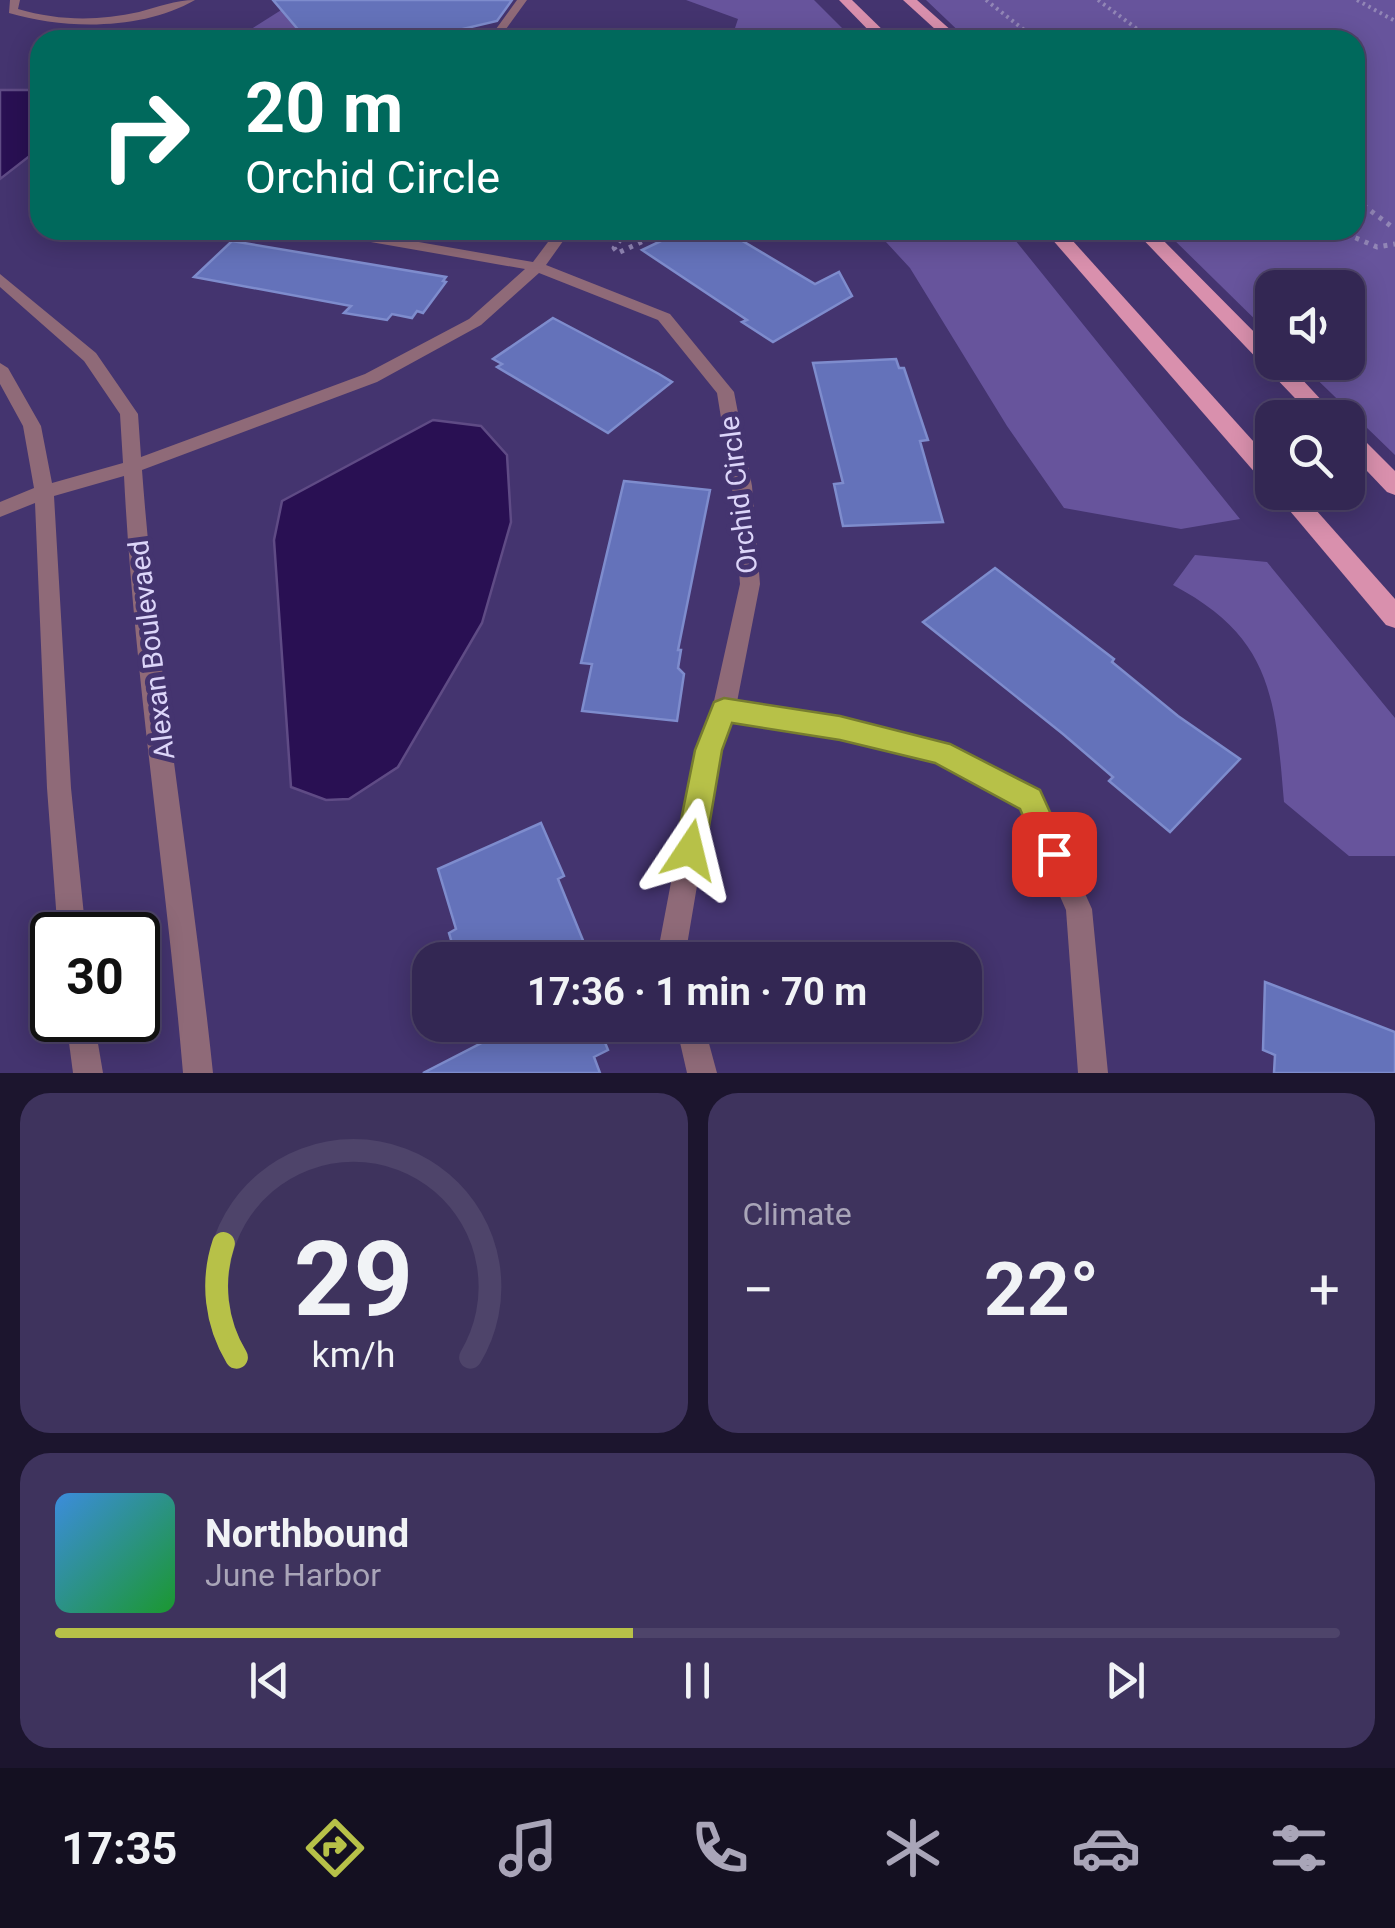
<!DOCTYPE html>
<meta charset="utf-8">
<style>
body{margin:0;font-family:Roboto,sans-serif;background:#3e335d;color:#f1f3f6;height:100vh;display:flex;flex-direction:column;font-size:38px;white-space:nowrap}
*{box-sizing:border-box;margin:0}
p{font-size:32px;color:#a9a5b8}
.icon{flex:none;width:55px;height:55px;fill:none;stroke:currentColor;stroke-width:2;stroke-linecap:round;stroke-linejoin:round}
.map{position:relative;height:1073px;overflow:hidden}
.drawer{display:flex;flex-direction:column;gap:20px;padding:20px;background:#1c152e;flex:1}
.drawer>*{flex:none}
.top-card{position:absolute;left:30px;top:30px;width:1335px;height:210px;border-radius:30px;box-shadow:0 5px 25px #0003,0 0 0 2px #4e446a;background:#00695c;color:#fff;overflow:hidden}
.fabs{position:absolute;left:1255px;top:270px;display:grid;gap:20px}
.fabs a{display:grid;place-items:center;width:110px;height:110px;border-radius:20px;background:#332753;box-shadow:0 5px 25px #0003,0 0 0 2px #4e446a;font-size:50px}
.speed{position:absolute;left:30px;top:912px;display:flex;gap:20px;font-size:50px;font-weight:700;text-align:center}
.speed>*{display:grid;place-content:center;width:130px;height:130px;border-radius:50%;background:#332753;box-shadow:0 5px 25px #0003,0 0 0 2px #4e446a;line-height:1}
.speed .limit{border:5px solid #111;border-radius:15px;background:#fff;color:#111}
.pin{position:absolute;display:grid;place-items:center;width:85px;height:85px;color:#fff;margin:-42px;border-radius:20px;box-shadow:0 5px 15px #0006}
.me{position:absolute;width:110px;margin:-55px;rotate:10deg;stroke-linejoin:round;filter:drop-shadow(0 0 8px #0008)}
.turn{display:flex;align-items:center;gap:35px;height:210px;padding:0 50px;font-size:45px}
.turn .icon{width:130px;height:130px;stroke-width:2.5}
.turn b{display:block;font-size:70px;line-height:85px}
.big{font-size:75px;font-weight:700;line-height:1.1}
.drawer .widget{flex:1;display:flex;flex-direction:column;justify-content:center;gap:15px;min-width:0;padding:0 35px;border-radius:30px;background:#3e335d}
.drawer .dial{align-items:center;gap:0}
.dial svg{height:260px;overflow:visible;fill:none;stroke:#4e446a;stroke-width:7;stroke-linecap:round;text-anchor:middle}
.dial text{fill:#f1f3f6;stroke:none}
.song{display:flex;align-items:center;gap:30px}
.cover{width:120px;height:120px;border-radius:15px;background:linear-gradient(135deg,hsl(210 70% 55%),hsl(130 70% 35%))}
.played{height:10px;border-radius:5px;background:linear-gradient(90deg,#b7c148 45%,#4e446a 45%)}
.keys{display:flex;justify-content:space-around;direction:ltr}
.heat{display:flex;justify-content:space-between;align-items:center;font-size:55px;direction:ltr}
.drawer .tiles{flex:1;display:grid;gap:20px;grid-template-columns:1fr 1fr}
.widget:last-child{grid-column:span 2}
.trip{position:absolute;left:412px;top:942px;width:570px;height:100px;border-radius:30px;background:#332753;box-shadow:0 5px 25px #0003,0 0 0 2px #4e446a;font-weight:700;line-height:100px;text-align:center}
.tab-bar{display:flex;height:160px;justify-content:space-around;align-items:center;background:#141021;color:#a9a5b8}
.tab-bar .icon{width:70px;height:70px}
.tab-bar .selected{color:#b7c148}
.tab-bar b{font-size:45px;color:#f1f3f6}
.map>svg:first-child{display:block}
</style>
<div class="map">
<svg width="1395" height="1073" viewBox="0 0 1395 1073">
<rect width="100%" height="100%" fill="#44346f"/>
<g fill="#67549c">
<polygon points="297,0 319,19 267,40 227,40 245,33"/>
<polygon points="686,0 814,0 854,40 731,40 738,19"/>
<polygon points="926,0 1395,0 1395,455 1300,363 1348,362 1348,288 1272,288 1272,336 1164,230 1355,230 1355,40 968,40"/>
<polygon points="883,230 1007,230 1240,519 1181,529 1064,508 1007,426 910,268 886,242"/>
<path d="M 1195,555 L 1267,562 L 1395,718 L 1395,856 L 1349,856 L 1284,802 C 1275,698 1273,638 1173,585 Z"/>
</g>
<g fill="#291053" stroke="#5f4b85" stroke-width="2.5">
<polygon points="0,90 40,90 40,148 0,179"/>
<polygon points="433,420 481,426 507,455 511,522 482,623 398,767 349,799 326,800 291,787 274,540 282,501"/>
</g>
<g fill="#6472ba" stroke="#7e8ccd" stroke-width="2.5">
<polygon points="273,0 512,0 497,21 416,40 307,40"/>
<polygon points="684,230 724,230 815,284 839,272 852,296 773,342 742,322 747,320 642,250"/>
<polygon points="232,241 446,277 443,281 446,282 423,313 417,311 412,318 392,314 387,320 344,313 351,306 194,277"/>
<polygon points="553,318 659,374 672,382 608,433 497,367 502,364 493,359"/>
<polygon points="896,359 899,368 904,368 928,440 920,441 943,522 843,526 834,484 843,483 813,363"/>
<polygon points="624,481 710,490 678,650 681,650 678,668 684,674 677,721 582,711 592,664 581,663"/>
<polygon points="995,568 1114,659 1112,662 1178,716 1240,759 1170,832 1109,781 1113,777 1063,734 923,622"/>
<polygon points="541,823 564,876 558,879 591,960 457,960 449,933 456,929 438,869"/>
<polygon points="1265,982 1395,1032 1395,1073 1274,1073 1275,1055 1263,1050"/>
<polygon points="487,1025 598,1025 608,1050 594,1057 600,1073 423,1073 491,1038"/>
</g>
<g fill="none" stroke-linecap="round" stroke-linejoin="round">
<g stroke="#9286b6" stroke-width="4" stroke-dasharray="2.5 4" stroke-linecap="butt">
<polyline points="986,0 1037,40"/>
<polyline points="1098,0 1152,40"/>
<polyline points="1357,0 1395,21"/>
</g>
<g stroke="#9286b6" stroke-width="5" stroke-dasharray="4 6" stroke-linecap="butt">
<polyline points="1355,199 1395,229"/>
<polyline points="621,230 623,236 614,248 618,253 667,230"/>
<polyline points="1337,230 1377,247 1395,244"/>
</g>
<g fill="#8f6a78" fill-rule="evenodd">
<path d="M 10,0 L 20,0 L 18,9 C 59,21 98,21 139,12 C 158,7 175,0 195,0 C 143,30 66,30 9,13 Z"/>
<polygon points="517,0 527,0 506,29 508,40 498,40 496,29"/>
<polygon points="518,37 564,37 569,40 513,40"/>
<path d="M 318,230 L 350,230 L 533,262 L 557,230 L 571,230 L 546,265 L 670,314 L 734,392 L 752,486 L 760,584 L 737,702 L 840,718 L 941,741 L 1039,792 L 1092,909 L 1108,1073 L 1078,1073 L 1066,910 L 1021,808 L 936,762 L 840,738 L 731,721 L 720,750 L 686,951 L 688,960 L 660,960 L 658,951 L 696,750 L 712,710 L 740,584 L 732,486 L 717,393 L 658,320 L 539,273 L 481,325 L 377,382 L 142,470 C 157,672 192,872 213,1073 L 183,1073 C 166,874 134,675 124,476 L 54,496 L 71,788 L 86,935 L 58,935 L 47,788 L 35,503 L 0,517 L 0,502 L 34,488 L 23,426 L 0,384 L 0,363 L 8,368 L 41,426 L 52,483 L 123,463 L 120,414 L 84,361 L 0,287 L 0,274 L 96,353 L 138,414 L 141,457 L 365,374 L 469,319 L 525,269 L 325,234 Z"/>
<polygon points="66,1020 94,1020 103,1073 73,1073"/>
<polygon points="676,1025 704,1025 717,1073 687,1073"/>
</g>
<g fill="#d990ad" fill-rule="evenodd">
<polygon points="839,0 852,0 893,40 878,40"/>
<polygon points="903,0 917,0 962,40 947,40"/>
<polygon points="1044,230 1063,230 1272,462 1272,485 1264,483"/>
<polygon points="1134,230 1153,230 1272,350 1272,362 1286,362 1338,418 1314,418"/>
<polygon points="1348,430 1356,432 1395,471 1395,495 1387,492 1348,451"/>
<polygon points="1274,492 1300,492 1395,599 1395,628 1386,625"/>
</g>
</g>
<polygon fill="#b7c148" stroke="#777d2f" stroke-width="2.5" points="724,698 840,716 950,744 1040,790 1069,854 1065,864 1054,869 1044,864 1020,809 935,763 840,740 732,723 722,750 705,850 700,860 690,864 680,860 675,850 695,750 714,702"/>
<g text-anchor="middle" stroke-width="10" stroke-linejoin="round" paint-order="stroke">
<g font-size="28" fill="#dcd5f9" stroke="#44346f">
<text transform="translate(738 495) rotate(-97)" y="10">Orchid Circle</text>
<text transform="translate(151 650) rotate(-97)" y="10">Alexan Boulevaed</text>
</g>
</g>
</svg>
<div class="fabs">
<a><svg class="icon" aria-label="sound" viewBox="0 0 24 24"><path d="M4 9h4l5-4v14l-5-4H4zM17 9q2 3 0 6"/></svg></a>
<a><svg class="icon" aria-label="search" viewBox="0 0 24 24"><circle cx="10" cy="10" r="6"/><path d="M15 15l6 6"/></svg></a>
</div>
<div class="speed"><div class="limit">30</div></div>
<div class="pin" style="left:1054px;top:854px;background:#d93025"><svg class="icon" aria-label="arrive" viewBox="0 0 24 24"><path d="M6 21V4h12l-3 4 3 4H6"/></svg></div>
<svg class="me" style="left:690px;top:850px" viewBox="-20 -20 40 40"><path d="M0-17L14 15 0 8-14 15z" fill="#b7c148" stroke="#fff" stroke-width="4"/></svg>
<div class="trip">17:36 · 1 min · 70 m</div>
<div class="top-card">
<div class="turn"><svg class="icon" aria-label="right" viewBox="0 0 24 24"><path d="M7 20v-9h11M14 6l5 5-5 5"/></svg><div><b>20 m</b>Orchid Circle</div></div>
</div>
</div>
<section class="drawer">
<div class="tiles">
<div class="widget dial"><svg viewBox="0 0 100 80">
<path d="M14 69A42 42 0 1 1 86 69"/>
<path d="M14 69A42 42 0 0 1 10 34" stroke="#b7c148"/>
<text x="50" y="56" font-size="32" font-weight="700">29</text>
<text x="50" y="72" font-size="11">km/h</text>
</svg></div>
<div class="widget"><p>Climate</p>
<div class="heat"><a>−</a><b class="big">22°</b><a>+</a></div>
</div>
<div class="widget">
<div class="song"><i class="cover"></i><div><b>Northbound</b><p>June Harbor</p></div></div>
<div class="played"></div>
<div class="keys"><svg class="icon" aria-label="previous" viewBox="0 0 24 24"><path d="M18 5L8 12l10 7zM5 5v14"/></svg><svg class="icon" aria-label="pause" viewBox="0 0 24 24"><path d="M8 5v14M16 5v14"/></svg><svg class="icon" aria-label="next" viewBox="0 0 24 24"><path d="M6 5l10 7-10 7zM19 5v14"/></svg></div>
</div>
</div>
</section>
<nav class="tab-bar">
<b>17:35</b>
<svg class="icon selected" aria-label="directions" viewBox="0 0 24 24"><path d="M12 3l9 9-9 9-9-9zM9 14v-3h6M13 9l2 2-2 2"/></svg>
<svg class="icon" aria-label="music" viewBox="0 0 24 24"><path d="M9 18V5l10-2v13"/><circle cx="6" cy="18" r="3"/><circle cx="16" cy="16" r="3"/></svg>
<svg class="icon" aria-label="phone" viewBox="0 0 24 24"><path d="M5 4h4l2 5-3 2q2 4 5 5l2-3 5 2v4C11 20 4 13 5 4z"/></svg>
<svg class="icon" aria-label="climate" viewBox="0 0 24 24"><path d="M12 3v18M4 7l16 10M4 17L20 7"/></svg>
<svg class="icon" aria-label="car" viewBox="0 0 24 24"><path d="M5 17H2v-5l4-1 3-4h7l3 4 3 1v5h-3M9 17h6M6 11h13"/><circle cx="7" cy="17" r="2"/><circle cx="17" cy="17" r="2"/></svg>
<svg class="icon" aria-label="filters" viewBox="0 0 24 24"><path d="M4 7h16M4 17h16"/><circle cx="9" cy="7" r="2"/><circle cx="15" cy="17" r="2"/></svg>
</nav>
